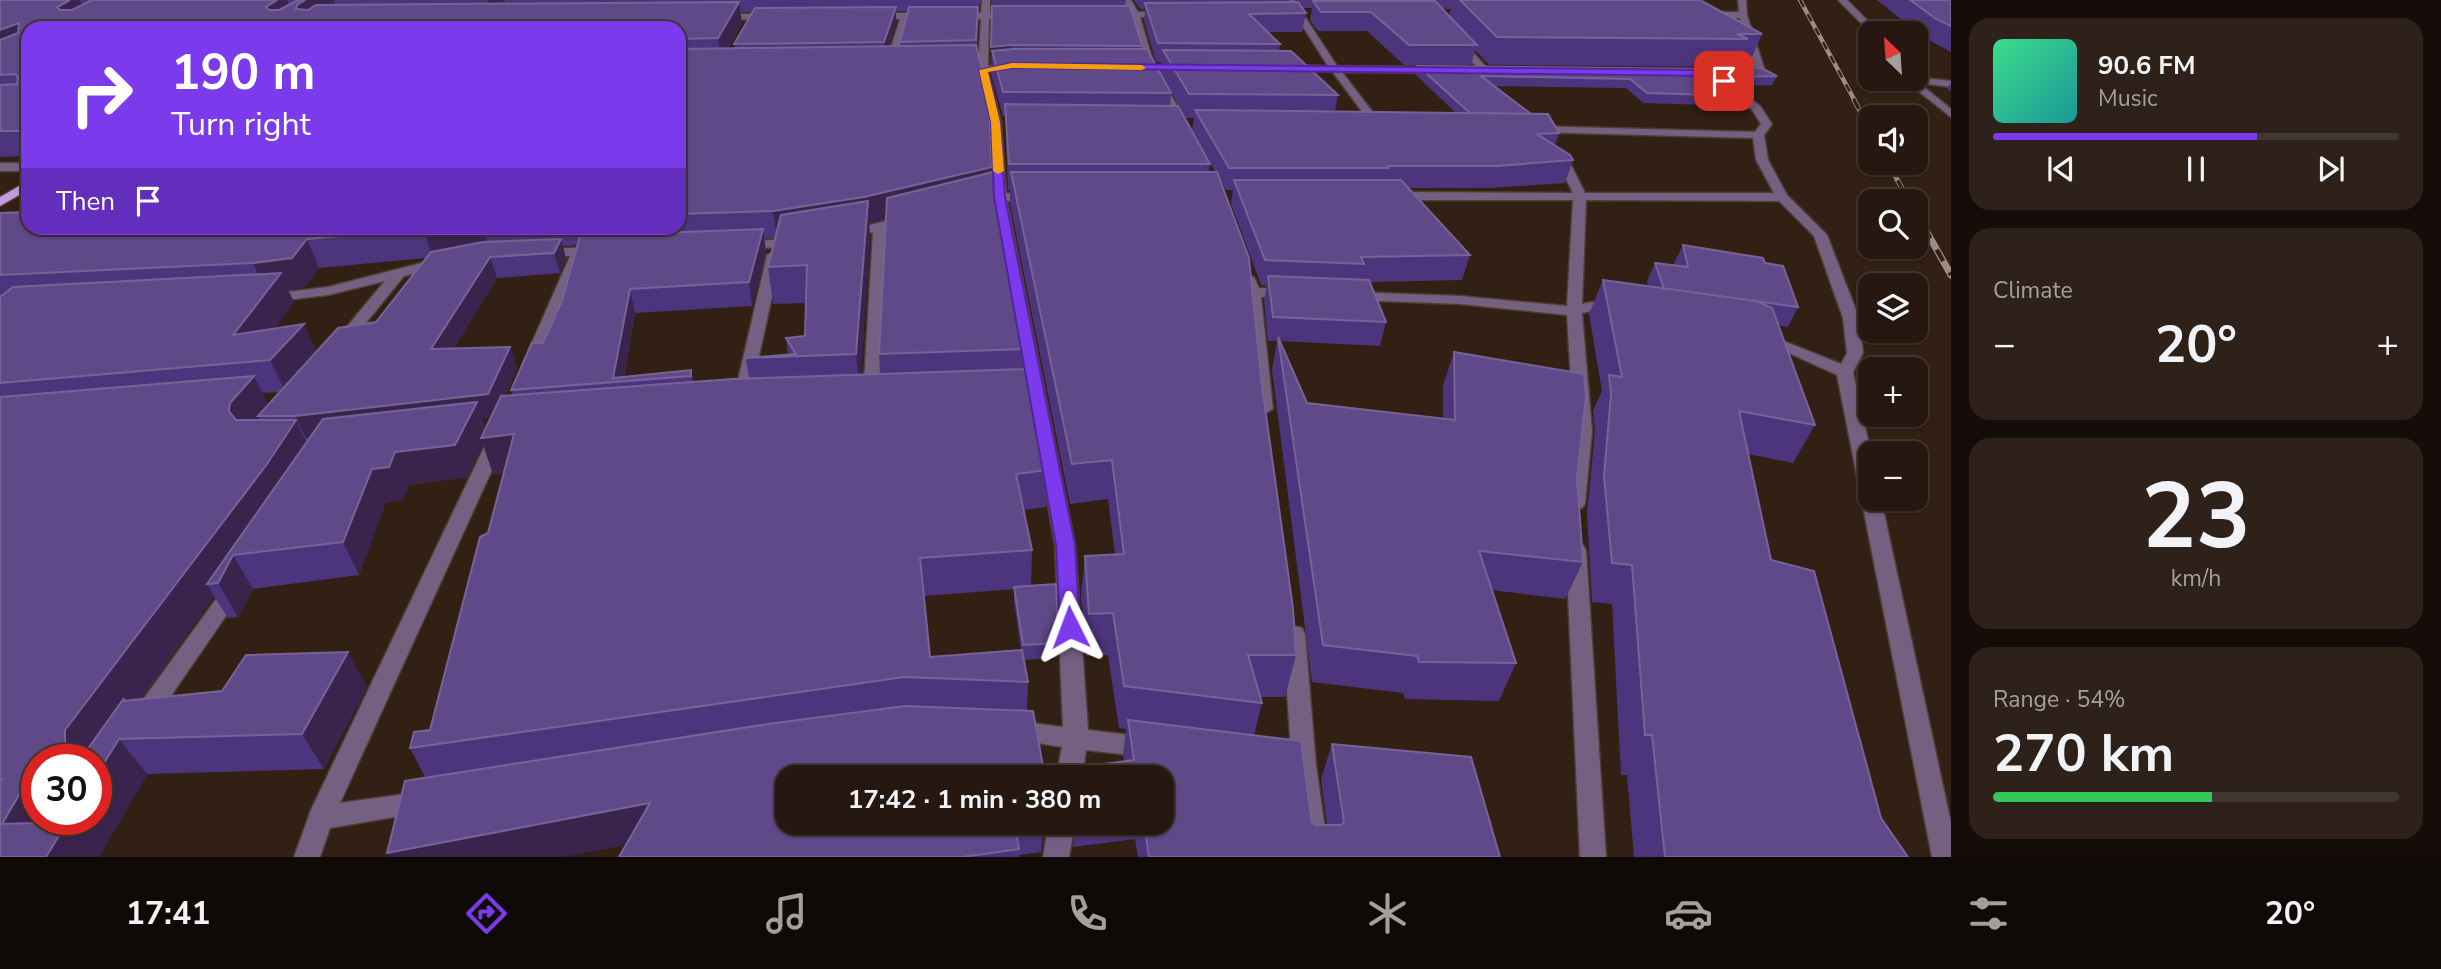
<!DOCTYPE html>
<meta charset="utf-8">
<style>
body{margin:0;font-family:"Nunito Sans",sans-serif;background:#2e2119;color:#f1f3f6;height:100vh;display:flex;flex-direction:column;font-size:26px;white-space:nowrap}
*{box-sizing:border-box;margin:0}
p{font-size:23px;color:#a4a09f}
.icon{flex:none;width:38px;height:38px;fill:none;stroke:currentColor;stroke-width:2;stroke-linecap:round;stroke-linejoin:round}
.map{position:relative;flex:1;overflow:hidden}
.drawer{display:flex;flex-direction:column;gap:18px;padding:18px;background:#150d09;width:490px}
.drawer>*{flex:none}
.hud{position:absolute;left:21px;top:21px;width:665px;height:214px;border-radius:21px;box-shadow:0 2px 5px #0004,0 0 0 2px #423730;background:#7c3aed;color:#fff;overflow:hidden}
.needle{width:46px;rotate:335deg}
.controls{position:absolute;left:1858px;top:21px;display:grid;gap:14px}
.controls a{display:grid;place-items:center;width:70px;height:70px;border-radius:14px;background:#261810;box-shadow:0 2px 5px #0004,0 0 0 2px #423730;font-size:35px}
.speed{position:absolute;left:21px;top:744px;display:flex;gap:14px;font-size:35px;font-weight:700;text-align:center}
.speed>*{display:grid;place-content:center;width:91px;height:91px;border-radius:50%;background:#261810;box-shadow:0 2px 5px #0004,0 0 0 2px #423730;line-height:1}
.speed .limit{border:10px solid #d22;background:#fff;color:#111}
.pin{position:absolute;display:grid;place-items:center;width:60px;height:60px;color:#fff;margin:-30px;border-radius:14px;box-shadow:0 4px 10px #0006}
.me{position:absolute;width:77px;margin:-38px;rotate:357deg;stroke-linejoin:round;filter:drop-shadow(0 0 5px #0008)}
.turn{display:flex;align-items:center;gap:24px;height:147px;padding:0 35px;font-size:32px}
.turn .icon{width:91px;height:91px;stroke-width:2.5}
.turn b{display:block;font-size:49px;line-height:60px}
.then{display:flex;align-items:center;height:66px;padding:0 35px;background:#0003;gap:14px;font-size:26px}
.big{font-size:52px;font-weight:700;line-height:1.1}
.drawer .tile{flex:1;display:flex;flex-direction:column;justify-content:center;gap:10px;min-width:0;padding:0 24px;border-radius:21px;background:#2e2119}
.drawer .dial{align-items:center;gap:0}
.dial b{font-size:91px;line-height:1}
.song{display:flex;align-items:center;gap:21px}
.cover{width:84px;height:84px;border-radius:10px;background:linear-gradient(135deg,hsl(150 70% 55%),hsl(180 70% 35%))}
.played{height:7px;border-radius:4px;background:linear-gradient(90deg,#7c3aed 65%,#423730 65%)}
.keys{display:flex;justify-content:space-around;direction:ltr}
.heat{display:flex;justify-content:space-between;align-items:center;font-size:38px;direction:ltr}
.charge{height:10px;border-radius:5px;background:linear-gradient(90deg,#34c759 54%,#423730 0)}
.trip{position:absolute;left:775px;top:765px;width:399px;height:70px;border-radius:21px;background:#261810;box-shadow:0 2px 5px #0004,0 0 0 2px #423730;font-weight:700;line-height:70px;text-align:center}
.tab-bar{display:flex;height:112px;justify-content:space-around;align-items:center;background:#0f0a06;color:#a4a09f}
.tab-bar .icon{width:49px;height:49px}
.tab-bar .current{color:#7c3aed}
.tab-bar b{font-size:32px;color:#f1f3f6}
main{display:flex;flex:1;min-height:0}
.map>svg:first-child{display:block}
</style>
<main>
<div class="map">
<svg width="1951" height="857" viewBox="0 0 1951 857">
<rect width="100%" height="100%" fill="#332015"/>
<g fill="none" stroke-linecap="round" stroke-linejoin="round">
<defs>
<g id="street">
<polygon points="982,0 990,0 990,13 1015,13 1019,16 1015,19 989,19 988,66 1014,63 1019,66 988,72 1001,122 1006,193 1033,193 1039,197 1033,201 1007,201 1075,545 1088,730 1148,737 1157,740 1160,747 1157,754 1148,757 1086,750 1082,777 1056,777 1062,747 1007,738 1004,731 1007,724 1016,721 1063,727 1055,545 995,202 975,207 969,203 994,195 991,122 978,70 981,19 909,19 896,63 891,66 886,63 900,19 875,19 871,16 875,13 981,13"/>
<polygon points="1123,0 1131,0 1138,12 1166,11 1170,14 1166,17 1140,17 1155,68 1189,126 1188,128 1180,128 1145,68 1131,17 1110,18 1106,15 1129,12"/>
<polygon points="1286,0 1294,0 1337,66 1441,67 1446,70 1441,73 1342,72 1384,127 1375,129 1332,71 1287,71 1282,68 1287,65 1328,66"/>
<polygon points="1738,0 1746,0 1747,15 1765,71 1753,77 1694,75 1694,71 1697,70 1755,70 1740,18 1705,18 1701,15 1705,12 1739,12"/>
<polygon points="1838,0 1847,0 1880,33 1871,33"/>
<polygon points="718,14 774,14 778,17 774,20 715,19"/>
<polygon points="1456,40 1462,40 1488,69 1488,73 1482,73 1456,44"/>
<polygon points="1916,77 1951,81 1951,87 1919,83 1951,109 1951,117 1903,79"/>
<polygon points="1728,81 1760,106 1772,124 1764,135 1768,160 1787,195 1827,235 1859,318 1863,353 1853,372 1871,453 1871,499 1881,499 1951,823 1951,857 1932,857 1837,375 1758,339 1766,334 1841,364 1847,353 1843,318 1814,236 1779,201 1586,200 1582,304 1592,302 1620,307 1622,310 1615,314 1592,311 1582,313 1592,431 1585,504 1582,508 1568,508 1565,504 1574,431 1567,315 1460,304 1354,300 1347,296 1354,292 1460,296 1567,306 1573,200 1394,200 1388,196 1394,192 1573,193 1553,153 1559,150 1565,153 1585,193 1774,193 1756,160 1753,138 1534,132 1529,129 1534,126 1755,132 1761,124 1752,110 1724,86 1723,84"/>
<rect x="0" y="163" width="28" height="8"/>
<polygon points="907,216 913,220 912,223 886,229 879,398 871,403 863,398 873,232 849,238 842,234 844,231"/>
<polygon points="797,238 802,239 802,245 741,250 734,246 741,242"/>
<polygon points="598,247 605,251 603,254 584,256 539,363 531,368 525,366 523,363 570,256 542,257 535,253 542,249"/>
<polygon points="774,251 781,255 749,402 741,407 733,402 767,255"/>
<polygon points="441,258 448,262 446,265 404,276 348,345 342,347 334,342 385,281 328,295 270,302 263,298 270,294 328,287"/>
<polygon points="1249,276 1254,277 1259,288 1288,289 1295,293 1288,297 1261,297 1273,409 1264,414 1255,409 1246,292 1242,280"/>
<polygon points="498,432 507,437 340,803 420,792 429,795 433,803 429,811 330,828 320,857 294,857 311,810 489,437"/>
<polygon points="1576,543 1583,545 1586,550 1606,857 1580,857 1566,550 1569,545"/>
<polygon points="234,581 241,584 245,589 241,594 153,722 145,725 137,722 133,715 137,708 227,584"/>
<polygon points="1294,626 1302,628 1305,634 1316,765 1329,857 1303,857 1292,765 1283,634 1286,628"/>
<polygon points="1049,822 1075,822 1069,857 1043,857"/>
</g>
<polygon id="primary" points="28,181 28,190 0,206 0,197"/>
</defs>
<use href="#street" stroke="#4f3d32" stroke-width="3"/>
<use href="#primary" stroke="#4f3d32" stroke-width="3"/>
<use href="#street" fill="#746081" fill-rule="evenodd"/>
<use href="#primary" fill="#c49ade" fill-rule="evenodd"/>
<defs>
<polyline id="rail-far2" points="1800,0 1855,101"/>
<g id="rail-far1">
<polyline points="1854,100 1871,131"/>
<polyline points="1888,163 1909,201"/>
<polyline points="1916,213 1925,229"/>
</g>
<polyline id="rail" points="1924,227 1951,275"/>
</defs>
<use href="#rail-far2" stroke="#9c8c83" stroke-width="4.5"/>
<use href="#rail-far1" stroke="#9c8c83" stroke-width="5"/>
<use href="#rail" stroke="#9c8c83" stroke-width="7"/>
<use href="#rail-far2" stroke="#332015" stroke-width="2.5" stroke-dasharray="8" stroke-linecap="butt"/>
<use href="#rail-far1" stroke="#332015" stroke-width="3.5" stroke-dasharray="10" stroke-linecap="butt"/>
<use href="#rail" stroke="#332015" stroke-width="4.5" stroke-dasharray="13" stroke-linecap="butt"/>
</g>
<g fill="#4c357c" fill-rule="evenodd">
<path d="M 0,0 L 981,0 L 978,10 L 977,49 L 991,173 L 1026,349 L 1026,369 L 1048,470 L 1046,507 L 1024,510 L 1032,550 L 1031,586 L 1058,643 L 1057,658 L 1024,660 L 1028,682 L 1027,711 L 1044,772 L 1124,761 L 1123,754 L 1126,729 L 1119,728 L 1108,655 L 1086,656 L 1081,597 L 1085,556 L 1115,554 L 1108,499 L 1070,504 L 1010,204 L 1010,190 L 1008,190 L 1005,116 L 1003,116 L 991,74 L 992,0 L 1126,0 L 1125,6 L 1142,46 L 1142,49 L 1171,93 L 1170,106 L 1210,164 L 1209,172 L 1215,172 L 1192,131 L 1194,118 L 1186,118 L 1160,73 L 1162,62 L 1156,62 L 1144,21 L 1145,9 L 1140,9 L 1134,0 L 1290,0 L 1290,2 L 1306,13 L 1302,32 L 1268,32 L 1280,44 L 1279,51 L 1338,95 L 1335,111 L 1456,113 L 1416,75 L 1418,66 L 1714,69 L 1747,96 L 1742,106 L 1643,103 L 1626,88 L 1494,86 L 1559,133 L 1555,145 L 1573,160 L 1565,183 L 1490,188 L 1409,188 L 1470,255 L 1462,280 L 1370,282 L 1386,322 L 1380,346 L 1280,341 L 1307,403 L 1443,419 L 1443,385 L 1454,352 L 1577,478 L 1583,562 L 1565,599 L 1492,590 L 1516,663 L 1499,701 L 1405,699 L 1403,693 L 1312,682 L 1272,370 L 1277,341 L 1268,341 L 1264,300 L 1267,286 L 1261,285 L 1231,204 L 1233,190 L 1226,190 L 1220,180 L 1262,386 L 1296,655 L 1285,697 L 1260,697 L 1262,703 L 1254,735 L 1312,823 L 1315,825 L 1327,825 L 1321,779 L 1332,744 L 1500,857 L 1138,857 L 1135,839 L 1073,847 L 1076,822 L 1162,822 L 1162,777 L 788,777 L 788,822 L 1048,822 L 1041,852 L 1019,855 L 1019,857 L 619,857 L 626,845 L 425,777 L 410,748 L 430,730 L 488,533 L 504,473 L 493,474 L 483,444 L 467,477 L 408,485 L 403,500 L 386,502 L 359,575 L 253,589 L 238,617 L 228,618 L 214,596 L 141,699 L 367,687 L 324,769 L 147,774 L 99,857 L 0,857 L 0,213 L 28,228 L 679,228 L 679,28 L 28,28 L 28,156 L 0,157 ZM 896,11 L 908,11 L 900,42 L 900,46 L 889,46 L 896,22 ZM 740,12 L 753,12 L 734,44 L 735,48 L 728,48 L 742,23 ZM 886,219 L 879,354 L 880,374 L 861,375 L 870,236 L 869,223 ZM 775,238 L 768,267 L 773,304 L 806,303 L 805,336 L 786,338 L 788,355 L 746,358 L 749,378 L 693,382 L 691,370 L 624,377 L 635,313 L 752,306 L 766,252 L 764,239 ZM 578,245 L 562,301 L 543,343 L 511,390 L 513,395 L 504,396 L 517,369 L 510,347 L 453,349 L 497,278 L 560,273 L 566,259 L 563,246 ZM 426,258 L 376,322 L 316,352 L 304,324 L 275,328 L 294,302 L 288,290 L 305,287 L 319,268 ZM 280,392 L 268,405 L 262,393 ZM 491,417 L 485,428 L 482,418 ZM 1014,589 L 1014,601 L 1021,650 L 930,657 L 924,596 ZM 37,760 L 96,819 L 37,819 Z"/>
<path d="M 1297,0 L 1425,0 L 1424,1 L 1430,1 L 1429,0 L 1700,0 L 1762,34 L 1750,62 L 1738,62 L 1736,67 L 1489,65 L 1475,50 L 1471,65 L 1404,65 L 1367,31 L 1318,31 L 1310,20 L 1312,8 L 1303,8 ZM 1443,9 L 1451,9 L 1449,16 Z"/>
<polygon points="1877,0 1951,0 1951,52 1925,38"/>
<polygon points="1735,70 1777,76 1772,85 1740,86 1731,80"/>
<polygon points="1951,83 1951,91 1947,89"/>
<polygon points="1683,245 1765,263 1798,307 1788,327 1778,325 1815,425 1793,463 1748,454 1771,560 1881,818 1908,857 1634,857 1627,775 1621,775 1612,604 1592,602 1587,514 1595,431 1593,411 1602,391 1589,314 1603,280 1648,287 1647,281 1655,263 1675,265 1674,263"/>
</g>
<g fill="#3a244e">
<polygon points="70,0 80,0 87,16 67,27 57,7"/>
<polygon points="277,0 287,0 293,15 274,28 266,7"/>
<polygon points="305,0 334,0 335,4 304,26 296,9 297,5"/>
<polygon points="487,0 505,0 505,1 491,13"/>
<polygon points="739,2 742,23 721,59 718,38"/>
<polygon points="896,7 896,22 885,57 884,42"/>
<polygon points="19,23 28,40 0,55 0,30"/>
<polygon points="1011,45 1011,60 992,51 991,63 991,47"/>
<polygon points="992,167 991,193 869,223 870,236 860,394 856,354 866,224 777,238 773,211"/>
<polygon points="434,228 483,228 489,248 433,258 423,229"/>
<polygon points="763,229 766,252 752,306 749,282"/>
<polygon points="307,239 319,268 305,287 288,290 294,302 251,361 233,335 266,291 253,263"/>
<polygon points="561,239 566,259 560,273 554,253"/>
<polygon points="490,257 497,278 439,371 431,349"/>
<polygon points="630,289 635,313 623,381 613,378"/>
<polygon points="304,324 318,354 285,391 270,360"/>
<polygon points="510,347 517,369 495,417 482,418 488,434 514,434 526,470 493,474 483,444 467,477 408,485 403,500 386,502 359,575 343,542 372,469 395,452 468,420 306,438 295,416"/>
<polygon points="254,376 270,408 258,416 260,420 246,444 229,411 230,403"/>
<polygon points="296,420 311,453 233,555 253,589 238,617 218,583 207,584 214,596 131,712 96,760 65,760 65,730"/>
<polygon points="348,652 367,687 324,769 302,734"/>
<polygon points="119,739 147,774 99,857 46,857 69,819 96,819 96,776"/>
<polygon points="26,783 37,794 37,819 57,819 36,857 2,824"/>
<polygon points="650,803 661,838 563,857 390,857 387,853"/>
<polygon points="1043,822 1048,822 1041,852"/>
</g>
<g fill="#5f4988" stroke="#786396" stroke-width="2">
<polygon points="0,0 70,0 57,7 60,10 72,10 92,0 277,0 266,7 269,10 279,10 298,0 305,0 297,5 296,9 308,10 316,5 739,2 718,38 679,39 679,28 28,28 28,131 0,131 0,85 17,84 18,77 15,74 0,75 0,40 18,33 19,23 0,30"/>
<polygon points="1460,0 1700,0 1762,34 1737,34 1748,39 1497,37"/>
<polygon points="1910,0 1951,0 1951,26 1936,19"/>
<polygon points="1313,1 1435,1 1477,45 1409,45 1371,12 1321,12"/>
<polygon points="1298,2 1306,13 1249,14 1280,44 1158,43 1145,3"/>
<polygon points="992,6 1130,6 1142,46 1011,45 991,47"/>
<polygon points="896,7 884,42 734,44 755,8"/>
<polygon points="909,7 978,7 976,40 900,42"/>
<polygon points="976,45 989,98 992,167 864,197 773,211 679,214 679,49"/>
<polygon points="1012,49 1147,49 1171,93 1003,92 992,51"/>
<polygon points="1163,50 1291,51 1338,95 1189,94"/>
<polygon points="1418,66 1714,69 1747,96 1647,93 1630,79 1481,76 1531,114 1470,113"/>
<polygon points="1761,68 1777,76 1744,77 1735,70"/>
<polygon points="1005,104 1178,106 1210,164 1009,164"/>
<polygon points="1195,110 1548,114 1559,133 1537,134 1570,155 1573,160 1497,166 1388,166 1389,168 1229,168"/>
<polygon points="993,172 1026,349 879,354 887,198"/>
<polygon points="1011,172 1217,172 1249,258 1262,386 1293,608 1296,655 1248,655 1262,703 1124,686 1113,613 1089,614 1085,556 1124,554 1112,460 1072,464"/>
<polygon points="1234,180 1401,180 1470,255 1361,257 1364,264 1265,260"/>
<polygon points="868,201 856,354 746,358 796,354 786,338 805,336 807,265 768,267 781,215"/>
<polygon points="28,212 28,228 434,228 307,239 292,258 253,263 0,275 0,213"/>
<polygon points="763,229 749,282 630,289 613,378 691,370 691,376 511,390 532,343 543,343 562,301 580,236"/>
<polygon points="561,239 554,253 490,257 431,349 510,347 488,394 295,416 258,416 338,328 376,322 431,252 483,242"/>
<polygon points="1683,245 1763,258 1765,263 1783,266 1798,307 1664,289 1655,263 1688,267"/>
<polygon points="281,273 233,335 304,324 270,360 0,383 0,297 13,287"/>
<polygon points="1268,276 1369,280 1386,322 1273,317"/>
<polygon points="1603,280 1756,301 1772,308 1815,425 1739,411 1771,560 1814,571 1881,818 1908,857 1665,857 1652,735 1645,735 1632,565 1612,563 1604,476 1611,394 1609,375 1622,377"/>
<polygon points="1278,337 1307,403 1455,420 1454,352 1584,374 1586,397 1577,478 1583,562 1479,551 1516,663 1419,662 1417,656 1323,645"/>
<polygon points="1029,369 1048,470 1016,474 1032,550 920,558 930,657 1022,650 1028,682 904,677 410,748 414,732 430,730 480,537 488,533 514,434 481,438 501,396 733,379"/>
<polygon points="254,376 230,403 229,411 236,420 296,420 267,464 65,730 65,760 37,760 37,782 26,783 2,824 35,823 38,819 69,819 46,857 0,857 0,781 2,779 0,779 0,397"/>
<polygon points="477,402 455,445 395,452 389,467 372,469 343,542 233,555 218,583 207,584 323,419"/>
<polygon points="1056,584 1058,643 1023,645 1014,587"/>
<polygon points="348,652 302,734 119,739 96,776 96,760 80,760 124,698 123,701 222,691 246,655"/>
<polygon points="905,706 1033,711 1044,772 1134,760 1128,720 1301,741 1312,823 1315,825 1341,825 1344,822 1332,744 1471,757 1500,857 1149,857 1144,822 1162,822 1162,777 788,777 788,822 1014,822 1019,849 962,857 619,857 650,803 387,853 405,781 768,724"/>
</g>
<polygon fill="#7c3aed" stroke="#51269a" stroke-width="2" points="1012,63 1712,70 1729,81 1721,83 1710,76 1012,68 988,72 1000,122 1005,197 1075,545 1080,627 1077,632 1070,634 1063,632 1060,627 1056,545 994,197 991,122 979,70"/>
<polygon fill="#f59e0b" points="1012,63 1142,65 1146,68 1142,70 1012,68 988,72 1000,122 1004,171 998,174 993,171 991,122 979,70"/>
</svg>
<div class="controls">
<a><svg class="needle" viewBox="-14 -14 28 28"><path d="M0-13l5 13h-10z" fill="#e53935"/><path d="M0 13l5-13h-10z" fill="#a4a09f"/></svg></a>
<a><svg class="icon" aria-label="sound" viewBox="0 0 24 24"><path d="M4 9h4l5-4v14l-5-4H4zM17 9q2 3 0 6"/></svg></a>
<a><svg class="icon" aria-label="search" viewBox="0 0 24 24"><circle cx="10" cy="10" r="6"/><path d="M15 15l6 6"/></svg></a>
<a><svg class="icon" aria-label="layers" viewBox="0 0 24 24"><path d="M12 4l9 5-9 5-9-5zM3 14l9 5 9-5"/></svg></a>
<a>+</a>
<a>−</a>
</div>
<div class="speed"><div class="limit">30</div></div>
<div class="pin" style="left:1724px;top:81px;background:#d93025"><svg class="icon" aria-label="arrive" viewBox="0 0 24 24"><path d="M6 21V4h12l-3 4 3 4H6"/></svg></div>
<svg class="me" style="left:1070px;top:627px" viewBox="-20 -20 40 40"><path d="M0-17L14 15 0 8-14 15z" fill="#7c3aed" stroke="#fff" stroke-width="4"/></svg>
<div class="trip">17:42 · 1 min · 380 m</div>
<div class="hud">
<div class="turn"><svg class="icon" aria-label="right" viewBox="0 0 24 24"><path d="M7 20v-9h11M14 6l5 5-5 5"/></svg><div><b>190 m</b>Turn right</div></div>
<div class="then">Then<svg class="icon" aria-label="arrive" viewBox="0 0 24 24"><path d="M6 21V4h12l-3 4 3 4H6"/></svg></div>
</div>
</div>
<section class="drawer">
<div class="tile">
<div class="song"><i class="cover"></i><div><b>90.6 FM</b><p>Music</p></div></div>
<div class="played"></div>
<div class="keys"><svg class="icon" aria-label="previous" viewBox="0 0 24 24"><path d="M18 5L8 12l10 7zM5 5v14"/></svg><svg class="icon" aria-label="pause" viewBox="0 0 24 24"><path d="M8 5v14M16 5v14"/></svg><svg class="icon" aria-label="next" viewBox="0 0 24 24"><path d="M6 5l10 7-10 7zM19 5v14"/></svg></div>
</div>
<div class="tile"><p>Climate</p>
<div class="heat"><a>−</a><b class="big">20°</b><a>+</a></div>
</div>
<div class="tile dial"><b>23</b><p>km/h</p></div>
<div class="tile"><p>Range · 54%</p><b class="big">270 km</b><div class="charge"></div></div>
</section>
</main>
<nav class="tab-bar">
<b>17:41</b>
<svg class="icon current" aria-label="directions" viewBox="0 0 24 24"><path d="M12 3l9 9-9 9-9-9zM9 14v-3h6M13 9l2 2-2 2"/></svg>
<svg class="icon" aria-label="music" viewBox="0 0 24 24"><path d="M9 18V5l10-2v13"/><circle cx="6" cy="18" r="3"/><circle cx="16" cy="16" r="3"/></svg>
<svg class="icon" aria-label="phone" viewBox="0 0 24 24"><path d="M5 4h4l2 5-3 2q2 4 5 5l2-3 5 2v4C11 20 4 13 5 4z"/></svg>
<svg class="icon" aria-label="climate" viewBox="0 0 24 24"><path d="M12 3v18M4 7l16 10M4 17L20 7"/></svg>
<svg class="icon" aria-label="car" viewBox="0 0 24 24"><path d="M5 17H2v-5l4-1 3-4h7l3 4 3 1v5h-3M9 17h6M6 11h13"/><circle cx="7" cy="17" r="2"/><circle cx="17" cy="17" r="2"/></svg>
<svg class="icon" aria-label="filters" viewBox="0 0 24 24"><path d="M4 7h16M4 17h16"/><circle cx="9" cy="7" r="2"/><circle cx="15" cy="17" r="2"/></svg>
<b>20°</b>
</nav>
